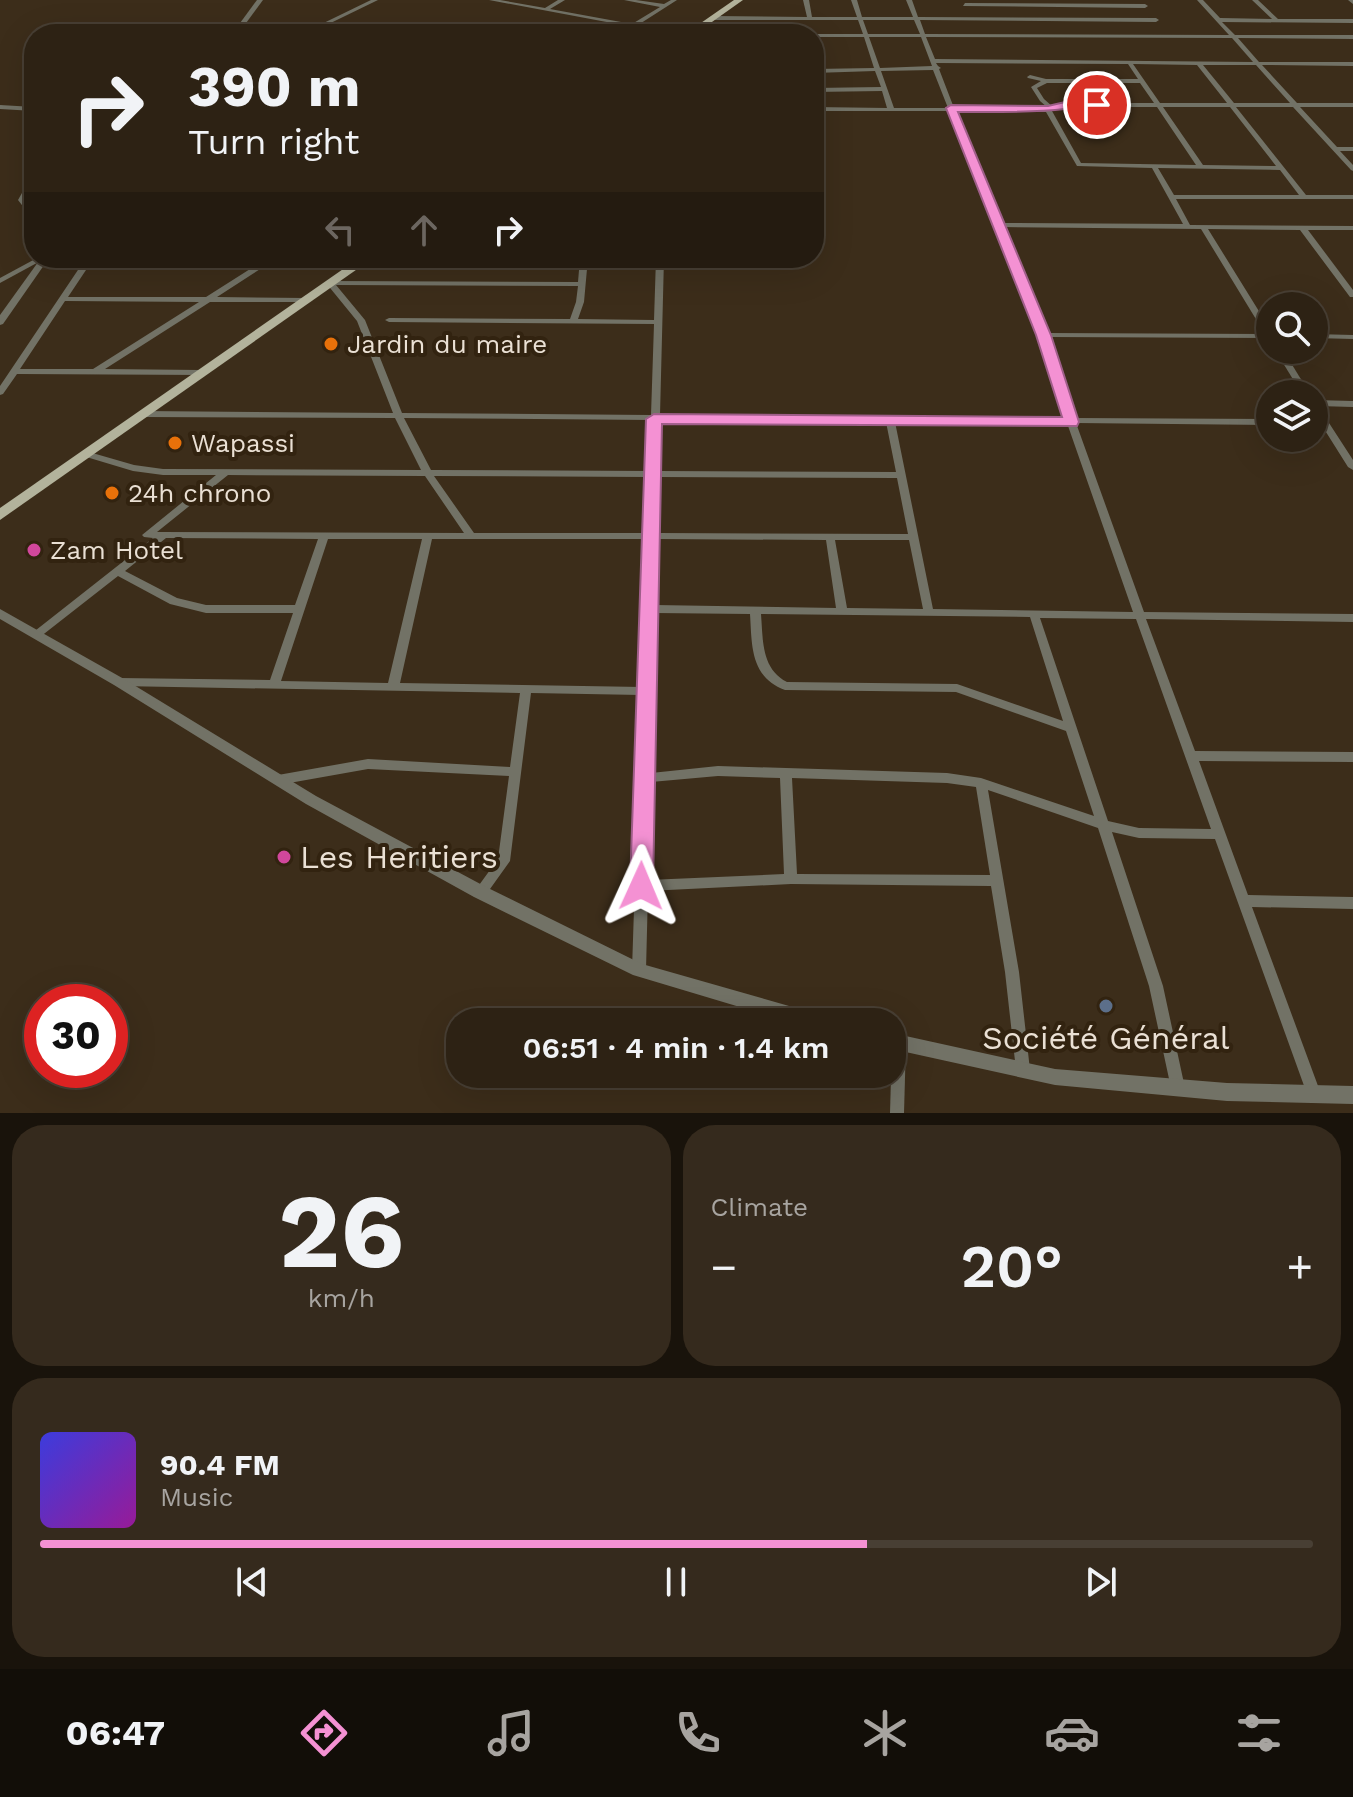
<!DOCTYPE html>
<meta charset="utf-8">
<style>
body{margin:0;font-family:"Work Sans",sans-serif;background:#352a1d;color:#f1f3f6;height:100vh;display:flex;flex-direction:column;font-size:30px;white-space:nowrap}
*{box-sizing:border-box;margin:0}
p{font-size:26px;color:#a7a4a0}
.icon{flex:none;width:44px;height:44px;fill:none;stroke:currentColor;stroke-width:2;stroke-linecap:round;stroke-linejoin:round}
.map{position:relative;height:1113px;overflow:hidden}
.details{display:flex;flex-direction:column;gap:12px;padding:12px;background:#19130b;flex:1}
.details>*{flex:none}
.hud{position:absolute;left:24px;top:24px;width:800px;height:244px;border-radius:32px;box-shadow:0 8px 32px #0002,0 0 0 2px #483f34;background:#2d2214;color:#f1f3f6;overflow:hidden}
.fabs{position:absolute;left:1256px;top:292px;display:grid;gap:16px}
.fabs a{display:grid;place-items:center;width:72px;height:72px;border-radius:50%;background:#2d2214;box-shadow:0 8px 32px #0002,0 0 0 2px #483f34;font-size:40px}
.speed{position:absolute;left:24px;top:984px;display:flex;gap:16px;font-size:40px;font-weight:700;text-align:center}
.speed>*{display:grid;place-content:center;width:104px;height:104px;border-radius:50%;background:#2d2214;box-shadow:0 8px 32px #0002,0 0 0 2px #483f34;line-height:1}
.speed .limit{border:12px solid #d22;background:#fff;color:#111}
.pin{position:absolute;display:grid;place-items:center;width:68px;height:68px;color:#fff;margin:-34px;border:4px solid #fff;border-radius:50%;box-shadow:0 2px 8px #0007}
.me{position:absolute;width:88px;margin:-44px;rotate:1deg;stroke-linejoin:round;filter:drop-shadow(0 0 6px #0008)}
.turn{display:flex;align-items:center;gap:28px;height:168px;padding:0 32px;font-size:36px}
.turn .icon{width:104px;height:104px;stroke-width:2.5}
.turn b{display:block;font-size:56px;line-height:68px}
.lanes{display:flex;align-items:center;height:76px;padding:0 32px;background:#0003;justify-content:center;gap:40px;direction:ltr}
.lanes .off{opacity:.35}
.big{font-size:60px;font-weight:600;line-height:1.1}
.details .tile{flex:1;display:flex;flex-direction:column;justify-content:center;gap:12px;min-width:0;padding:0 28px;border-radius:32px;background:#352a1d}
.details .dial{align-items:center;gap:0}
.dial b{font-size:104px;line-height:1}
.song{display:flex;align-items:center;gap:24px}
.cover{width:96px;height:96px;border-radius:12px;background:linear-gradient(135deg,hsl(240 70% 55%),hsl(300 70% 35%))}
.played{height:8px;border-radius:4px;background:linear-gradient(90deg,#f491d3 65%,#483f34 65%)}
.keys{display:flex;justify-content:space-around;direction:ltr}
.heat{display:flex;justify-content:space-between;align-items:center;font-size:44px;direction:ltr}
.details .tiles{flex:1;display:grid;gap:12px;grid-template-columns:1fr 1fr}
.tile:last-child{grid-column:span 2}
.trip{position:absolute;left:446px;top:1008px;width:460px;height:80px;border-radius:32px;background:#2d2214;box-shadow:0 8px 32px #0002,0 0 0 2px #483f34;font-weight:600;line-height:80px;text-align:center}
.menu{display:flex;height:128px;justify-content:space-around;align-items:center;background:#120e08;color:#a7a4a0}
.menu .icon{width:56px;height:56px}
.menu .selected{color:#f491d3}
.menu b{font-size:36px;color:#f1f3f6}
.map>svg:first-child{display:block}
</style>
<div class="map">
<svg width="1353" height="1113" viewBox="0 0 1353 1113">
<rect width="100%" height="100%" fill="#3c2d1a"/>
<g fill="none" stroke-linecap="round" stroke-linejoin="round">
<g fill="#727266" fill-rule="evenodd">
<polygon points="257,0 263,0 238,34 232,34"/>
<polygon points="371,0 378,0 308,34 301,34"/>
<polygon points="489,0 500,0 545,8 558,0 565,0 550,9 632,24 660,7 624,0 636,0 664,4 671,0 677,0 638,25 682,34 670,34 634,27 624,34 617,34 628,26"/>
<path d="M 803,0 L 809,0 L 812,17 L 857,17 L 851,0 L 857,0 L 862,17 L 913,17 L 906,0 L 912,0 L 918,17 L 1156,18 L 1159,20 L 1156,22 L 920,20 L 925,34 L 1229,35 L 1197,0 L 1203,0 L 1220,18 L 1272,19 L 1252,0 L 1258,0 L 1278,19 L 1353,19 L 1353,23 L 1222,22 L 1235,35 L 1353,35 L 1353,39 L 1238,38 L 1259,62 L 1353,62 L 1353,66 L 1262,65 L 1297,103 L 1353,103 L 1353,107 L 1300,107 L 1337,147 L 1353,147 L 1353,151 L 1340,151 L 1353,165 L 1353,171 L 1351,170 L 1293,107 L 1236,107 L 1306,195 L 1353,195 L 1353,199 L 1176,199 L 1190,225 L 1353,226 L 1353,230 L 1308,230 L 1353,290 L 1353,297 L 1350,297 L 1300,230 L 1208,229 L 1270,329 L 1270,338 L 1048,337 L 1074,418 L 1270,419 L 1270,425 L 1076,423 L 1144,612 L 1353,614 L 1353,622 L 1146,619 L 1195,751 L 1353,752 L 1353,762 L 1199,761 L 1248,895 L 1353,897 L 1353,909 L 1252,907 L 1321,1094 L 1319,1099 L 1314,1101 L 1309,1099 L 1307,1094 L 1215,839 L 1139,838 L 1112,832 L 1163,986 L 1185,1088 L 1183,1093 L 1178,1095 L 1173,1093 L 1171,1088 L 1149,986 L 1098,828 L 988,790 L 1019,972 L 1030,1070 L 1028,1075 L 1023,1077 L 1018,1075 L 1016,1070 L 1005,972 L 991,886 L 791,884 L 648,891 L 646,970 L 644,974 L 639,976 L 634,974 L 632,970 L 641,695 L 531,693 L 510,861 L 485,896 L 480,898 L 475,896 L 474,892 L 498,859 L 509,776 L 368,769 L 278,785 L 274,783 L 272,780 L 274,777 L 278,775 L 368,759 L 510,767 L 520,693 L 119,686 L 115,685 L 113,682 L 115,679 L 119,678 L 270,680 L 293,613 L 206,613 L 170,604 L 118,576 L 40,637 L 32,637 L 31,634 L 153,538 L 144,537 L 142,535 L 216,475 L 163,475 L 133,471 L 83,456 L 81,454 L 83,452 L 89,452 L 134,465 L 163,469 L 421,470 L 395,418 L 143,417 L 139,414 L 143,411 L 393,413 L 357,321 L 326,283 L 330,281 L 578,282 L 580,258 L 588,258 L 584,302 L 578,319 L 654,320 L 656,258 L 664,258 L 660,415 L 1065,418 L 1039,335 L 993,225 L 950,111 L 814,111 L 814,107 L 887,108 L 882,91 L 814,92 L 814,88 L 881,87 L 875,71 L 814,73 L 814,69 L 874,68 L 864,37 L 814,37 L 814,34 L 812,34 L 863,34 L 858,20 L 712,20 L 709,18 L 712,16 L 807,17 ZM 863,20 L 914,20 L 920,34 L 868,34 ZM 869,37 L 921,37 L 932,66 L 880,68 ZM 926,37 L 1232,38 L 1253,62 L 935,59 ZM 936,63 L 1128,64 L 1138,79 L 1046,79 L 1030,75 L 1027,77 L 1028,78 L 1041,81 L 1031,87 L 1040,101 L 1048,108 L 954,108 L 939,69 L 941,68 L 938,66 ZM 1133,64 L 1197,65 L 1227,103 L 1160,103 ZM 1203,65 L 1256,65 L 1290,103 L 1234,103 ZM 933,70 L 948,108 L 894,108 L 881,71 ZM 1047,83 L 1140,83 L 1154,103 L 1065,103 L 1053,107 L 1044,99 L 1037,88 ZM 1065,107 L 1157,107 L 1196,165 L 1081,163 L 1052,111 ZM 1163,107 L 1230,107 L 1276,166 L 1203,165 ZM 956,111 L 1046,112 L 1077,166 L 1152,168 L 1183,224 L 1000,223 ZM 1158,168 L 1280,170 L 1299,195 L 1174,195 ZM 1001,227 L 1201,229 L 1265,334 L 1046,333 ZM 336,285 L 578,286 L 576,302 L 570,319 L 389,318 L 385,320 L 389,322 L 654,324 L 651,415 L 402,413 L 365,320 ZM 404,418 L 651,420 L 649,471 L 431,470 ZM 660,420 L 886,422 L 896,472 L 658,471 ZM 895,422 L 1067,423 L 1133,612 L 933,609 ZM 228,475 L 425,476 L 464,533 L 157,532 ZM 434,476 L 649,477 L 647,533 L 474,533 ZM 658,477 L 897,478 L 908,534 L 657,533 ZM 166,538 L 318,539 L 295,605 L 206,605 L 177,598 L 125,571 ZM 328,539 L 422,539 L 388,683 L 281,681 ZM 432,539 L 647,539 L 642,687 L 400,683 ZM 657,539 L 826,540 L 836,608 L 655,605 ZM 835,540 L 909,540 L 923,609 L 847,608 ZM 655,613 L 750,614 C 752,645 750,677 785,690 L 956,692 L 1066,731 L 1094,816 L 981,778 L 947,773 L 718,766 L 651,773 ZM 761,614 L 1030,617 L 1063,721 L 957,684 L 787,682 C 761,669 763,639 761,614 ZM 1040,618 L 1136,619 L 1211,829 L 1139,828 L 1108,821 ZM 718,776 L 780,778 L 784,874 L 648,880 L 651,782 ZM 792,778 L 947,783 L 976,787 L 990,875 L 797,874 Z"/>
<polygon points="1348,0 1353,0 1353,4"/>
<polygon points="965,3 1145,4 1148,6 1145,8 963,6"/>
<polygon points="711,32 718,34 708,34"/>
<polygon points="34,155 34,169 31,167 31,157"/>
<polygon points="34,175 34,183 24,200 34,212 34,219 32,218 18,200 31,177"/>
<polygon points="37,258 46,258 0,283 0,278"/>
<path d="M 86,258 L 94,258 L 92,260 L 265,260 L 268,258 L 277,258 L 217,297 L 306,298 L 310,300 L 306,302 L 210,302 L 105,369 L 201,370 L 204,371 L 204,375 L 17,374 L 3,394 L 0,395 L 0,386 ZM 90,264 L 258,264 L 206,297 L 68,297 ZM 65,301 L 199,302 L 93,369 L 20,369 Z"/>
<polygon points="1314,334 1353,335 1353,339 1314,338"/>
<polygon points="1275,350 1283,350 1310,394 1302,394"/>
<polygon points="1314,400 1353,401 1353,407 1318,406 1353,460 1353,470 1348,467 1314,413"/>
<polygon points="899,1035 904,1037 906,1042 904,1113 890,1113 892,1042 894,1037"/>
</g>
<g fill="#727266" fill-rule="evenodd">
<polygon points="0,105 34,107 34,111 0,109"/>
<polygon points="41,258 49,258 3,324 0,325 0,315"/>
<polygon points="0,609 124,679 316,796 486,887 642,964 817,1014 823,1016 825,1022 790,1022 633,975 474,897 306,804 114,685 0,619"/>
<polygon points="892,1033 1055,1069 1227,1083 1353,1086 1353,1104 1227,1101 1055,1085 892,1049"/>
</g>
<g fill="#b3b39c" fill-rule="evenodd">
<polygon points="734,0 743,0 695,34 685,34"/>
<polygon points="359,258 373,258 0,520 0,508"/>
</g>
</g>
<path fill="#f491d3" stroke="#9f5e89" stroke-width="2" d="M 1065,102 L 1097,102 L 1102,105 C 1092,112 1078,107 1065,109 C 1030,113 994,112 958,112 L 1051,335 L 1079,422 L 1077,426 L 662,424 L 653,886 L 650,893 L 641,896 L 633,893 L 630,886 L 646,419 L 654,414 L 1062,417 L 1036,335 L 946,108 L 951,105 L 1048,106 Z"/>
<g fill="#e8710a" stroke="#322310" stroke-width="3">
<circle cx="331" cy="344" r="8"/>
<circle cx="175" cy="443" r="8"/>
<circle cx="112" cy="493" r="8"/>
</g>
<g fill="#d1479c" stroke="#322310" stroke-width="3">
<circle cx="34" cy="550" r="8"/>
<circle cx="284" cy="857" r="8"/>
</g>
<circle fill="#5c6f8a" stroke="#322310" stroke-width="3" cx="1106" cy="1006" r="8"/>
<g text-anchor="middle" stroke-width="8" stroke-linejoin="round" paint-order="stroke">
<g font-size="26" fill="#eae0d4" stroke="#322310" text-anchor="start">
<text x="347" y="353">Jardin du maire</text>
<text x="191" y="452">Wapassi</text>
<text x="128" y="502">24h chrono</text>
<text x="50" y="559">Zam Hotel</text>
</g>
<g font-size="32" fill="#eae0d4" stroke="#322310" text-anchor="start">
<text x="300" y="868">Les Heritiers</text>
<text x="1106" y="1049" text-anchor="middle">Société Général</text>
</g>
</g>
</svg>
<div class="fabs">
<a><svg class="icon" aria-label="search" viewBox="0 0 24 24"><circle cx="10" cy="10" r="6"/><path d="M15 15l6 6"/></svg></a>
<a><svg class="icon" aria-label="layers" viewBox="0 0 24 24"><path d="M12 4l9 5-9 5-9-5zM3 14l9 5 9-5"/></svg></a>
</div>
<div class="speed"><div class="limit">30</div></div>
<div class="pin" style="left:1097px;top:105px;background:#d93025"><svg class="icon" aria-label="arrive" viewBox="0 0 24 24"><path d="M6 21V4h12l-3 4 3 4H6"/></svg></div>
<svg class="me" style="left:641px;top:886px" viewBox="-20 -20 40 40"><path d="M0-17L14 15 0 8-14 15z" fill="#f491d3" stroke="#fff" stroke-width="4"/></svg>
<div class="trip">06:51 · 4 min · 1.4 km</div>
<div class="hud">
<div class="turn"><svg class="icon" aria-label="right" viewBox="0 0 24 24"><path d="M7 20v-9h11M14 6l5 5-5 5"/></svg><div><b>390 m</b>Turn right</div></div>
<div class="lanes"><svg class="icon off" aria-label="left" viewBox="0 0 24 24"><path d="M17 20v-9H6M10 6l-5 5 5 5"/></svg><svg class="icon off" aria-label="ahead" viewBox="0 0 24 24"><path d="M12 20V5M6 11l6-6 6 6"/></svg><svg class="icon" aria-label="right" viewBox="0 0 24 24"><path d="M7 20v-9h11M14 6l5 5-5 5"/></svg></div>
</div>
</div>
<section class="details">
<div class="tiles">
<div class="tile dial"><b>26</b><p>km/h</p></div>
<div class="tile"><p>Climate</p>
<div class="heat"><a>−</a><b class="big">20°</b><a>+</a></div>
</div>
<div class="tile">
<div class="song"><i class="cover"></i><div><b>90.4 FM</b><p>Music</p></div></div>
<div class="played"></div>
<div class="keys"><svg class="icon" aria-label="previous" viewBox="0 0 24 24"><path d="M18 5L8 12l10 7zM5 5v14"/></svg><svg class="icon" aria-label="pause" viewBox="0 0 24 24"><path d="M8 5v14M16 5v14"/></svg><svg class="icon" aria-label="next" viewBox="0 0 24 24"><path d="M6 5l10 7-10 7zM19 5v14"/></svg></div>
</div>
</div>
</section>
<nav class="menu">
<b>06:47</b>
<svg class="icon selected" aria-label="directions" viewBox="0 0 24 24"><path d="M12 3l9 9-9 9-9-9zM9 14v-3h6M13 9l2 2-2 2"/></svg>
<svg class="icon" aria-label="music" viewBox="0 0 24 24"><path d="M9 18V5l10-2v13"/><circle cx="6" cy="18" r="3"/><circle cx="16" cy="16" r="3"/></svg>
<svg class="icon" aria-label="phone" viewBox="0 0 24 24"><path d="M5 4h4l2 5-3 2q2 4 5 5l2-3 5 2v4C11 20 4 13 5 4z"/></svg>
<svg class="icon" aria-label="climate" viewBox="0 0 24 24"><path d="M12 3v18M4 7l16 10M4 17L20 7"/></svg>
<svg class="icon" aria-label="car" viewBox="0 0 24 24"><path d="M5 17H2v-5l4-1 3-4h7l3 4 3 1v5h-3M9 17h6M6 11h13"/><circle cx="7" cy="17" r="2"/><circle cx="17" cy="17" r="2"/></svg>
<svg class="icon" aria-label="filters" viewBox="0 0 24 24"><path d="M4 7h16M4 17h16"/><circle cx="9" cy="7" r="2"/><circle cx="15" cy="17" r="2"/></svg>
</nav>
